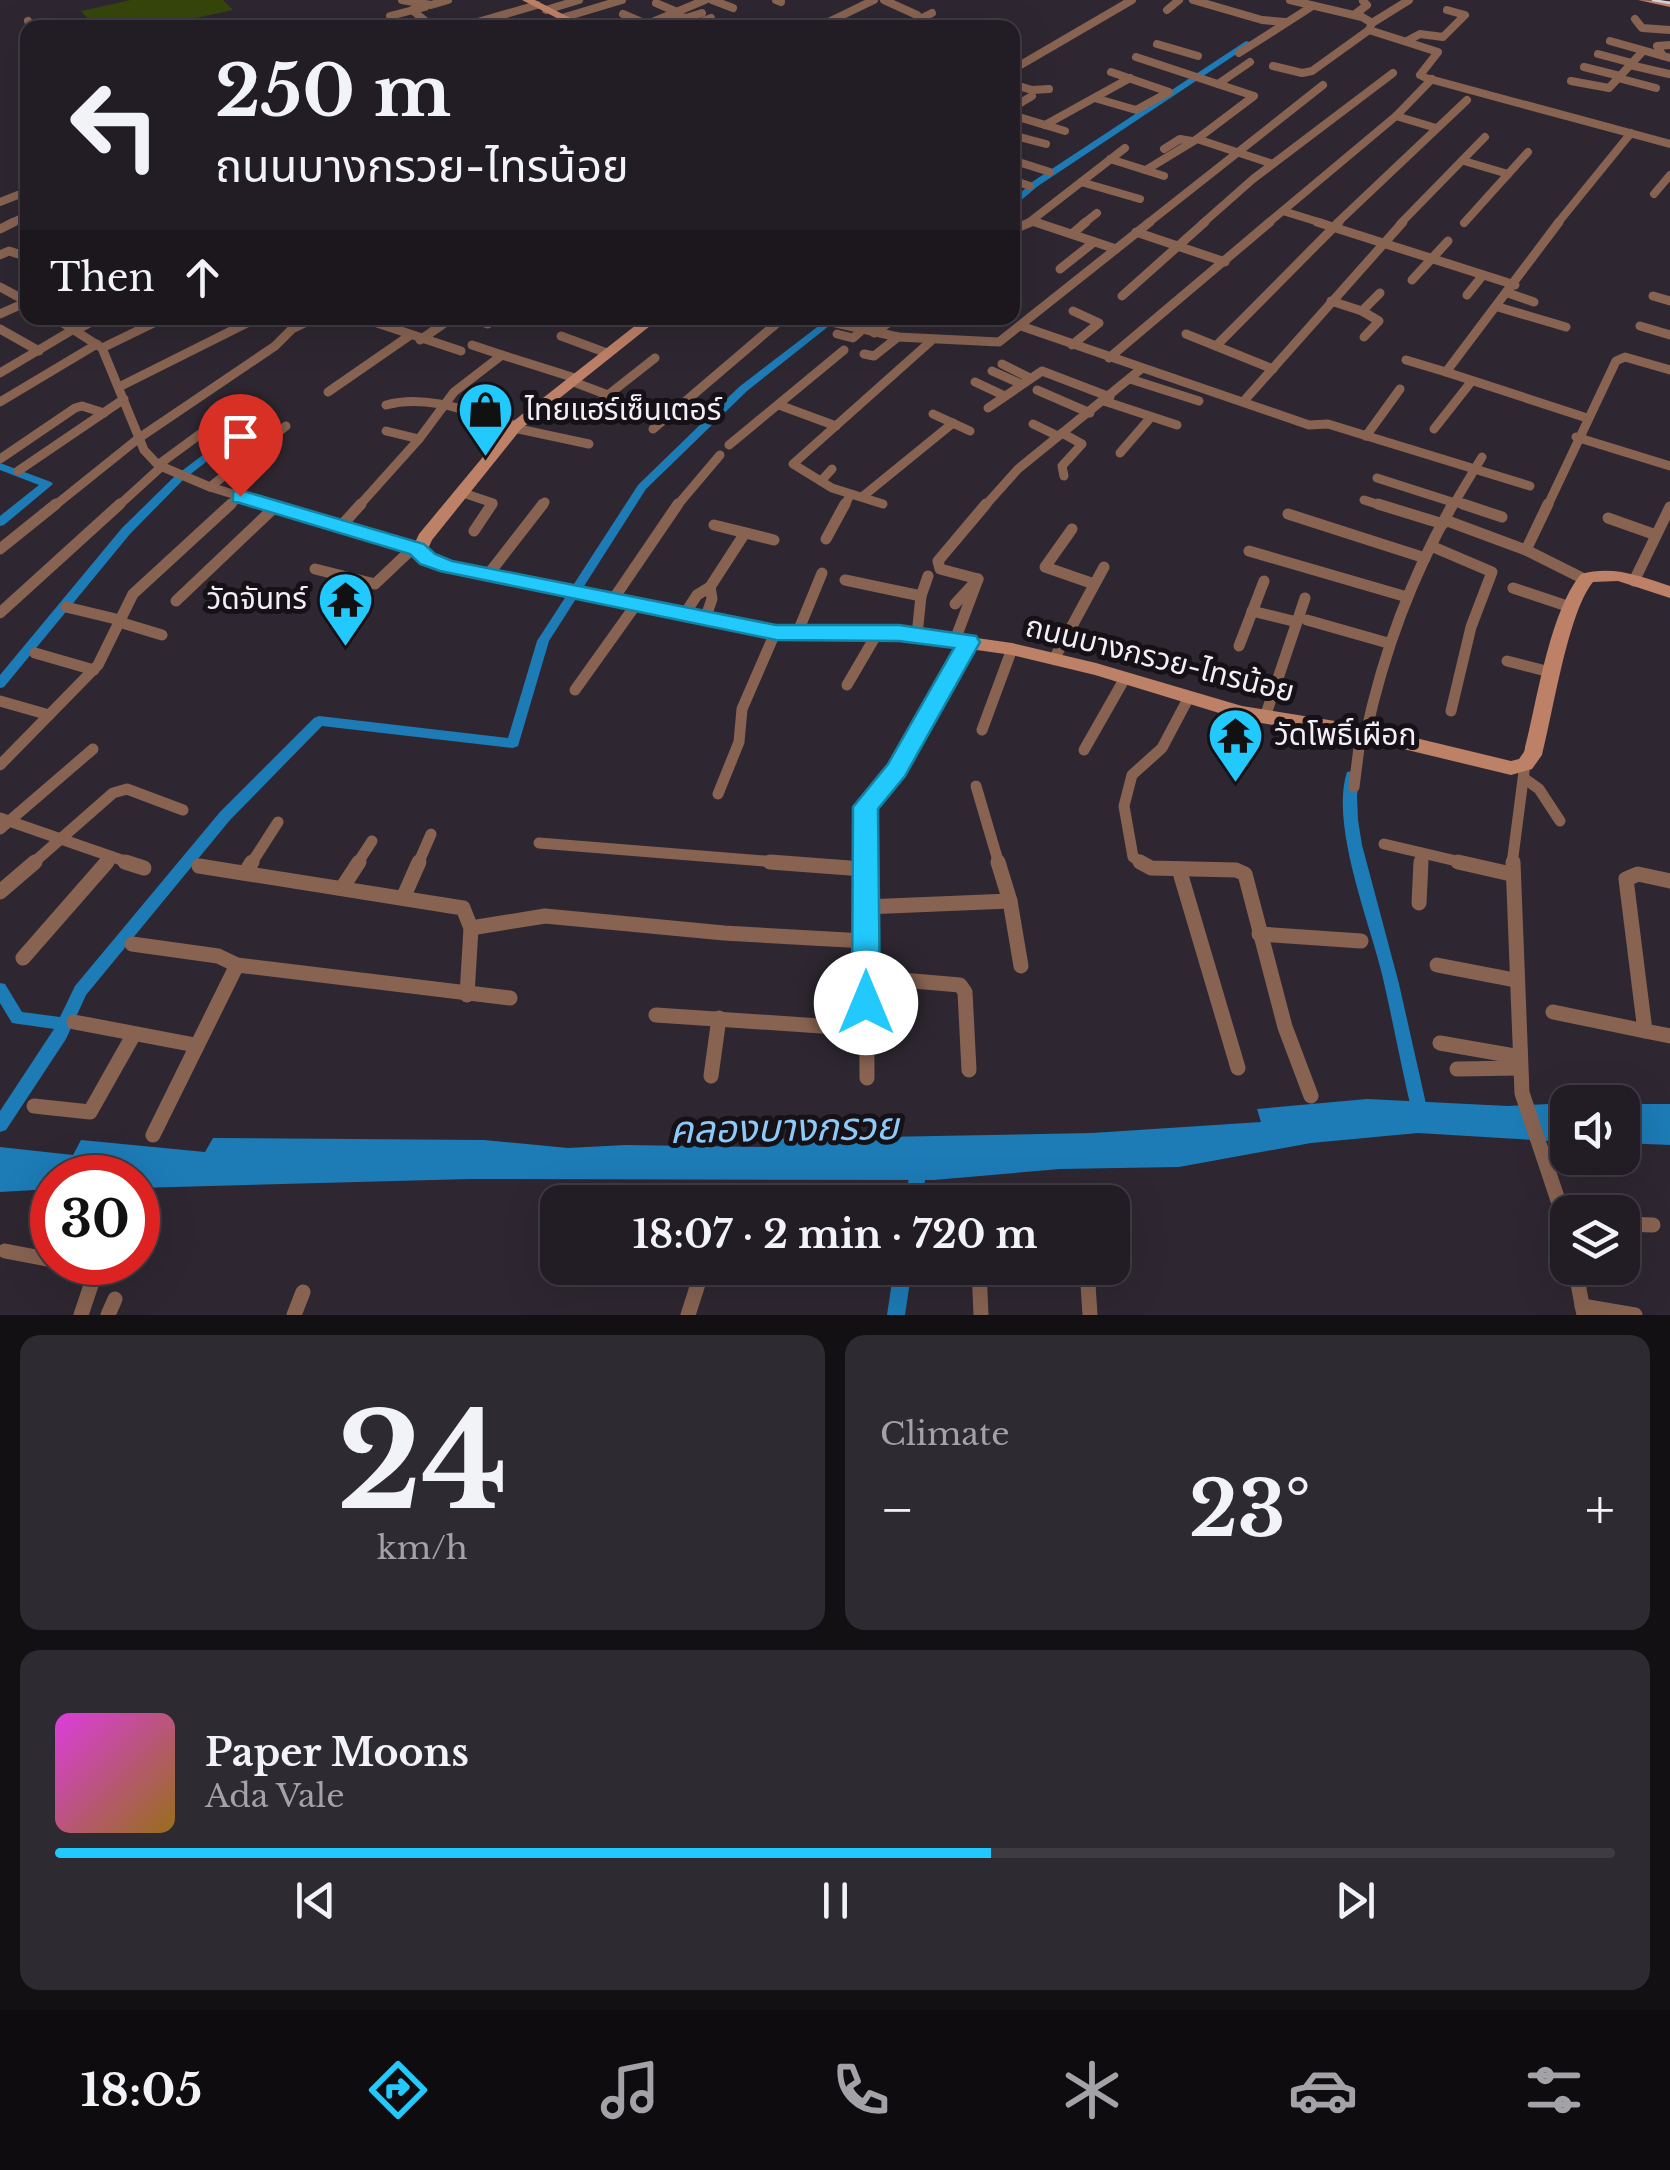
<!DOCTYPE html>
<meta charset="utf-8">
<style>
body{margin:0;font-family:"Libre Baskerville","Noto Sans Thai",serif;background:#2e2a32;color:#f1f3f6;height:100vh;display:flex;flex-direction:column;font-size:38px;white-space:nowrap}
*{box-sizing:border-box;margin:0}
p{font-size:32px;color:#a2a2a7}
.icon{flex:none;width:55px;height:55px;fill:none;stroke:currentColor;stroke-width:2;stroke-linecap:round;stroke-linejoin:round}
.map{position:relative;height:1315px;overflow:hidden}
.panel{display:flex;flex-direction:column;gap:20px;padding:20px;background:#131014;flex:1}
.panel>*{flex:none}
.top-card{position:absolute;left:20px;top:20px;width:1000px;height:305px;border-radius:20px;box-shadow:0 10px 40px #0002,0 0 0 2px #3f3b42;background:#221d25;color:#f1f3f6;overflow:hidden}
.buttons{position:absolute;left:1550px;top:1085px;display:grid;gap:20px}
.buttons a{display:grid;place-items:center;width:90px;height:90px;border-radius:20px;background:#221d25;box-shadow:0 10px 40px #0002,0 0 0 2px #3f3b42;font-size:50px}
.speed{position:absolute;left:30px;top:1155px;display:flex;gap:20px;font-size:50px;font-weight:700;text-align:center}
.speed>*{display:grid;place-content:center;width:130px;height:130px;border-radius:50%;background:#221d25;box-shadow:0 10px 40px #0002,0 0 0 2px #3f3b42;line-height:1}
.speed .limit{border:15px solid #d22;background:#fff;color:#111}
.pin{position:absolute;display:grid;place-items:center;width:85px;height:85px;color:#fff;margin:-102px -42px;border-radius:50% 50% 50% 0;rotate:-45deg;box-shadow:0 0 10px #0007}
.pin .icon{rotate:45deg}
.me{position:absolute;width:110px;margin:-55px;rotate:0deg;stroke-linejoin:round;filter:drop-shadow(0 0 8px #0008)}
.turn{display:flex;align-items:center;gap:35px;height:210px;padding:0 30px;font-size:45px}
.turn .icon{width:130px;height:130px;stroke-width:2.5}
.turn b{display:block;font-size:70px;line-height:85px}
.then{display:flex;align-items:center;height:95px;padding:0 30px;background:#0003;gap:20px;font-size:38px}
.big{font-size:75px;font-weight:700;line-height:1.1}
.panel .widget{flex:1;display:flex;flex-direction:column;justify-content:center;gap:15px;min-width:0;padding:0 35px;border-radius:20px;background:#2e2a32}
.panel .dial{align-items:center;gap:0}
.dial b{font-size:130px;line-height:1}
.song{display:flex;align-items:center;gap:30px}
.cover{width:120px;height:120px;border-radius:15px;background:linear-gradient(135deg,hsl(300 70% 55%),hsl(40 70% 35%))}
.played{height:10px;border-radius:5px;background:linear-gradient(90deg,#21c9fd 60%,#3f3b42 60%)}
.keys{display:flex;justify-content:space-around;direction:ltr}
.heat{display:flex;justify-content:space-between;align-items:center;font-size:55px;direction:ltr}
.panel .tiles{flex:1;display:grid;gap:20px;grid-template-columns:1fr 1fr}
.widget:last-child{grid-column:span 2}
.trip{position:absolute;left:540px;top:1185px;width:590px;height:100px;border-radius:20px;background:#221d25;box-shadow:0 10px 40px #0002,0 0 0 2px #3f3b42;font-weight:700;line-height:100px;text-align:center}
.tabs{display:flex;height:160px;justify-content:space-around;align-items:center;background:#0e0c0f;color:#a2a2a7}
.tabs .icon{width:70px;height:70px}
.tabs .on{color:#21c9fd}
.tabs b{font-size:45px;color:#f1f3f6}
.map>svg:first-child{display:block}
</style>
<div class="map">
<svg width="1670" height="1315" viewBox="0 0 1670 1315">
<rect width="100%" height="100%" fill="#2e2731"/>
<polygon fill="#36460b" points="131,0 223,0 233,10 154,27 95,27 81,11"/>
<g fill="#1d7bb6">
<polygon points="1367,1099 1508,1106 1568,1103 1567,1142 1418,1133 1311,1143 1179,1167 1060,1169 934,1180 470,1179 138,1188 138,1178 52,1178 52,1189 0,1192 0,1147 73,1155 81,1140 205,1152 213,1138 484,1140 568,1148 626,1145 769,1147 771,1139 1092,1133 1261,1122 1257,1109"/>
<polygon points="1623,1104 1670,1104 1670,1145 1623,1143"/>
</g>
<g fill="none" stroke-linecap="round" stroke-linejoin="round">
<g fill="#1d7bb6" fill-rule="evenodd">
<polygon points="1246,41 1253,43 1038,186 1012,208 1012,201 1032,182"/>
<polygon points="829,318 839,318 747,391 646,489 549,641 518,746 513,748 322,726 230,820 86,995 66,1039 6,1130 0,1132 0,1111 54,1029 12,1023 0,1003 0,983 5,984 22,1012 60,1017 75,986 220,812 314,718 319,716 508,738 537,641 638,485 739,387"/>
<polygon points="261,411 266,414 265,416 183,480 130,534 4,687 0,688 0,675 122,528 175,476"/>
<polygon points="0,463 51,482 53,484 4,525 0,526 0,516 39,485 0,470"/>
<path d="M 1352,771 L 1357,772 L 1359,776 L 1357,796 L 1358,820 L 1362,845 L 1399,984 L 1429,1117 L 1427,1122 L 1421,1124 L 1415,1122 L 1413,1117 C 1402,1070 1393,1022 1382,974 C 1369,921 1330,824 1347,772 Z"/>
<polygon points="919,1157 925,1159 927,1165 922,1202 905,1202 911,1165 913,1159"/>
<polygon points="894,1268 912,1268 905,1315 887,1315"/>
</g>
<g stroke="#886352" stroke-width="8">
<polyline points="402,0 431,5 448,0"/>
<polyline points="712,0 733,8"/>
<polyline points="776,0 781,2"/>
<polyline points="884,0 917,15"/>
<polyline points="1193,0 1262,20 1285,22"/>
<polyline points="1290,0 1362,17 1372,23 1369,30"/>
<polyline points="656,3 677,12"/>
<polyline points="412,10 434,28"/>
<polyline points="546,10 579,0"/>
<polyline points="1167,10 1179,0"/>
<polyline points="623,14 646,24"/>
<polyline points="673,14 686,18 702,13"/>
<polyline points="1354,15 1367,5 1363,1"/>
<polyline points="390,16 425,7"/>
<polyline points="562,18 622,0"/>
<polyline points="1635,19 1642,28 1670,30"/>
<polyline points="28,21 32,28"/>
<polyline points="1372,23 1409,0"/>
<polyline points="457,28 537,5"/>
<polyline points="544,28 568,21"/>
<polyline points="638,28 705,0"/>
<polyline points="686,28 711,18"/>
<polyline points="816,28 874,0"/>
<polyline points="902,28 932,13"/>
<polyline points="1369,30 1438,52 1420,75 1426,78 1670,144"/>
<polyline points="1407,41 1420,34 1443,37 1465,15 1447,10"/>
<polyline points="1610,41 1670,58"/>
<polyline points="1157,44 1198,56"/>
<polyline points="1239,53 1311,7"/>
<polyline points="1598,54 1632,63"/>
<polyline points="1663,56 1657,46 1670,45"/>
<polyline points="1136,57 1254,96 1197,139 1146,170"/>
<polyline points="1630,65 1669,74"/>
<polyline points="1273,66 1302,73 1312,71 1369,30"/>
<polyline points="1584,67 1620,76"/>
<polyline points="1012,70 1132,0"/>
<polyline points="1618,78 1656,88"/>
<polyline points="1571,81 1609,88 1643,51"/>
<polyline points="1012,84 1032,90 1049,89"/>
<polyline points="1218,84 1250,62"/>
<polyline points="1098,99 1136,110 1169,92 1111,72"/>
<polyline points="1012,108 1032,96"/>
<polyline points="1012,115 1065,131"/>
<polyline points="1396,116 1436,128"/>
<polyline points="1045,125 1130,78"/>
<polyline points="1012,135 1046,144"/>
<polyline points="1197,139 1273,164"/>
<polyline points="1164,149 1180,139 1192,141"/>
<polyline points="1110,159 1164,176"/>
<polyline points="1012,160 1050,172"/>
<polyline points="1464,161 1508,174"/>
<polyline points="1012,180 1030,186"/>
<polyline points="1081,182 1140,199"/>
<polyline points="1654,194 1670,175"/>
<polyline points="0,202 28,191"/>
<polyline points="1283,211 1325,224"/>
<polyline points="1032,221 1042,224"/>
<polyline points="1464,223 1528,152"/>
<polyline points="9,224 28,215"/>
<polyline points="1027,224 1125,148"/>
<polyline points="1083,224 1097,213"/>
<polyline points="1147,224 1323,85"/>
<polyline points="1202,224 1253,179 1393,73"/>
<polyline points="1267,224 1396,116 1432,79"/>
<polyline points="1336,224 1467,100"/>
<polyline points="1400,224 1485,137"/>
<polyline points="1557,224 1631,133"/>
</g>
<g stroke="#886352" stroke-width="9">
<polyline points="1035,222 1116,249"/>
<polyline points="1317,222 1515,285"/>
<polyline points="1559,222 1446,372 1587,418"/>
<polyline points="0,229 14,222"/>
<polyline points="1012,230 1031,222"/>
<polyline points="1136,232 1225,262"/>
<polyline points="1072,234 1086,222"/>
<polyline points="0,255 9,251 28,257"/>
<polyline points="1060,269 1094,242"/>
<polyline points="1412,280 1448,241"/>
<polyline points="0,287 28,302"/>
<polyline points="1508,293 1534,302"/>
<polyline points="1467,295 1483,275"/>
<polyline points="1122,296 1205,222"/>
<polyline points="1653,296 1670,301"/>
<polyline points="1331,301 1362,311 1380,293"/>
<polyline points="1498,307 1566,327"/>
<polyline points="1362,311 1379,321 1364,337"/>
<polyline points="0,314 27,302"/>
<polyline points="55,318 102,348 144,450 158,465 210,487 276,507"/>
<polyline points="383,318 377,323 461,351"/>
<polyline points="470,318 488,324"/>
<polyline points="814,318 898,337 999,342 1150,222"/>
<polyline points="1021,326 1309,425 1328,424 1530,486"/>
<polyline points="1640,326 1670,335"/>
<polyline points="0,329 39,351"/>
<polyline points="76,330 99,318"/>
<polyline points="874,333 895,318"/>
<polyline points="837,334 853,338 862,330"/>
<polyline points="1186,334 1273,369"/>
<polyline points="561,336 607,353"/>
<polyline points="420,340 452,318"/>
<polyline points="472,345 502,355"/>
<polyline points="1072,345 1099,323 1073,311"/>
<polyline points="1216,346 1339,222"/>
<polyline points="102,348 164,318"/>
<polyline points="864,354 874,356 898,337"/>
<polyline points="1109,358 1270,222"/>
<polyline points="1406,360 1446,372"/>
<polyline points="1002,364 1030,378"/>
<polyline points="992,371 1021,384"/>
<polyline points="0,373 74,329"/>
<polyline points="1130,379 1199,401"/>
<polyline points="571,381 608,395"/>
<polyline points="975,382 1005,396"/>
<polyline points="119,387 257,318"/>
<polyline points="1037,390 1090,413"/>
<polyline points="328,392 409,336"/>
<polyline points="1104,401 1177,425"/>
<polyline points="0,402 97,344"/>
<polyline points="1243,402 1403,222"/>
<path d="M 386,405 C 429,393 475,414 516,426"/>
<polyline points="779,405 836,426"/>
<polyline points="988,408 1042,371 1110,397"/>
<polyline points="585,413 655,358"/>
<polyline points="933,414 970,431"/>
<polyline points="1033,424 1058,436"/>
<polyline points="514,428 589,444"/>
<polyline points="653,429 783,318"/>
<polyline points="1434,429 1471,382"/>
<polyline points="386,431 419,439"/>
<polyline points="1062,433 1082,444 1062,466 1064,476"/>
<polyline points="1366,436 1400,389"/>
<polyline points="1576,437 1670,466"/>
<polyline points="729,445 844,350"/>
<polyline points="1120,453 1151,417"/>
<polyline points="0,459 75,408 82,406 104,413"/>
<polyline points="158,465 241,404"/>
<polyline points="18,471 124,399"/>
<polyline points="1377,478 1455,503"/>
<polyline points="821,481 832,469"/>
<polyline points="210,487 286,426"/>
<polyline points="463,493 493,503 490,507"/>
<polyline points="862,497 953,423"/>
<polyline points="1364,500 1386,507"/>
<polyline points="1456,502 1470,507"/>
<polyline points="883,504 832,488 793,464 931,341"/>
<polyline points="53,507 139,438 275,346 292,329 315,318"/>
<polyline points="117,507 161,467"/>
<polyline points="228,507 240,496"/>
<polyline points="358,507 419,439 454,392 502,355 575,378"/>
<polyline points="541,507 545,502"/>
<polyline points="676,507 720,455"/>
<polyline points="844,507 850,495"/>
<polyline points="984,507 1018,469 1141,369"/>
<polyline points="1452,507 1482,457"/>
<polyline points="1547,507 1616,361 1625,357 1670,370"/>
</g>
<g stroke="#886352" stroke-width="11">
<polyline points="267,504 417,549"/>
<polyline points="1378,504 1443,524"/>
<polyline points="1463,504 1502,517"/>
<polyline points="1288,514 1425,558"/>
<polyline points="1608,518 1656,535"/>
<polyline points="1445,520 1526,550 1584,579"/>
<polyline points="342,525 361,504"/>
<polyline points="714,525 774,540"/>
<polyline points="1072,529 1045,567 1094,584"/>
<polyline points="474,531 492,504"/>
<polyline points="826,539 845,504"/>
<polyline points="1431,546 1492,572 1471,627 1451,711"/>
<polyline points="0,549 56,504"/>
<polyline points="1526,550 1548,504"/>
<polyline points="1249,551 1407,597"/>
<polyline points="315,569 375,584 413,548"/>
<polyline points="487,576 543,504"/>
<polyline points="978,579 940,569 938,561 986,504"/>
<polyline points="845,580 921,596"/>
<polyline points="1634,581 1670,507"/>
<polyline points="1513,588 1570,607"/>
<polyline points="176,601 275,507"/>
<polyline points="612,601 678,504"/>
<polyline points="955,604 978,579 955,640"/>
<polyline points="66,607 120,620"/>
<polyline points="1252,611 1297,622"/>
<polyline points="0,613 120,504"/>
<polyline points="684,615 697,595 710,587 745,533"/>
<polyline points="705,619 712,599 710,587"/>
<polyline points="1307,620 1388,643"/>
<polyline points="119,622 162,635"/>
<polyline points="797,634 822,573"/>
<polyline points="917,635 921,596 928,576"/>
<polyline points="1239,646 1264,581"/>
<polyline points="35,653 94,670"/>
<polyline points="1054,659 1104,567"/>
<polyline points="1507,661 1554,673"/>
<polyline points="847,685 878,632"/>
<polyline points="575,690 635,606"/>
<polyline points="0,701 49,715"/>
<polyline points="1265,717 1305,598"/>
<polyline points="982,730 1012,649"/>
<path d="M 1366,733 C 1384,650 1411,577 1453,504"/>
<polyline points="1084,750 1125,678"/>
<polyline points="0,765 98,665 133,594 231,504"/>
<polyline points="1525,779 1539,789 1560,821"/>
<polyline points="976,786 999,864"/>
<polyline points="1354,787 1361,732"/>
<polyline points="718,794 739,742 742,709 775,633"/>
<polyline points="0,818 133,864"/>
<polyline points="0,829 93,749"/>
<polyline points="539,843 801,864"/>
<polyline points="1384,844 1469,864"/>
<polyline points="32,864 113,793 127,789 183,810"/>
<polyline points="105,864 111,857"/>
<polyline points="251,864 278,822"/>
<polyline points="357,864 372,841"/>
<polyline points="418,864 431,834"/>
<polyline points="866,864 866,807 896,770 968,642"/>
<polyline points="1145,864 1133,857 1124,806 1132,775 1162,748 1189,697"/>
<polyline points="1421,864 1421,853"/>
<polyline points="1512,864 1525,764"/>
</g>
<g stroke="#886352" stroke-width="15">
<polyline points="125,862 144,868"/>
<polyline points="770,862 863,869"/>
<polyline points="866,862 867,1078"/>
<polyline points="998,862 1010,901 1021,966"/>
<polyline points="1140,862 1151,868 1236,870 1245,874 1285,1027 1311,1096"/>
<polyline points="1458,862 1511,874"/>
<polyline points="1513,862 1522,1093 1568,1230"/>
<polyline points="199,866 463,908 471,928 467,995"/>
<polyline points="1179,869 1238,1068"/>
<polyline points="245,873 252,862"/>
<polyline points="342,888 359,862"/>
<polyline points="0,892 35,862"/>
<polyline points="403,898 419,862"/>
<polyline points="1419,903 1421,862"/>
<polyline points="865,907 1010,901"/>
<polyline points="471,928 545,916 724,933 865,941"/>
<polyline points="1259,934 1361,941"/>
<polyline points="132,944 218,956 237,965 510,998"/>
<polyline points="23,958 107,862"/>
<polyline points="1437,965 1515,980"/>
<polyline points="867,977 960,985 965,992 969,1070"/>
<polyline points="1553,1012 1645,1031 1626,879 1638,874 1670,881"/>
<polyline points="656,1015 865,1029"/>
<polyline points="74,1022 195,1045"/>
<polyline points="1645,1031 1670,1036"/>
<polyline points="1440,1043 1520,1057"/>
<polyline points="1457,1069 1520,1068"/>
<polyline points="711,1076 719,1018"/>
<polyline points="34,1106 90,1112 134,1034"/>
<polyline points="153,1135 237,965"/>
<polyline points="1622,1224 1653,1225"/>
<polyline points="5,1251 52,1260"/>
<polyline points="68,1262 96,1270 81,1315"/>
<polyline points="979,1268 981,1315"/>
<polyline points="1575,1268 1584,1315"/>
<polyline points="1088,1284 1090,1315"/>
<polyline points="1582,1306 1635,1315"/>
<polyline points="108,1315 115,1299"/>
<polyline points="294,1315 303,1292"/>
<polyline points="688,1315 698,1284"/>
</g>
<g fill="#bd8167" fill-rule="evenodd">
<polygon points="522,0 535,0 590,28 576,28"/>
<polygon points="1638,0 1670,1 1670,7"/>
<path d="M 645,318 L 660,318 L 521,429 L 432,540 L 427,551 L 443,559 L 487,571 L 775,627 L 899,627 L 1012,643 L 1096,663 L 1242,706 L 1366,726 L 1511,761 L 1519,759 L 1524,752 C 1537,703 1549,613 1581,574 C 1613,565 1640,576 1670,586 L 1670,598 L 1618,581 L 1593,582 C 1568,612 1553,713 1542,755 L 1532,769 L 1511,775 L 1366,740 L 1242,720 L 1095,675 L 1012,655 L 899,639 L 775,639 L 487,581 L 431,567 L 410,553 L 419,534 L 511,423 Z"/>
</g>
<polyline stroke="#d6d0d8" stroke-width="2.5" points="1653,0 1670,3"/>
</g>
<polygon fill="#21c9fd" stroke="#1583a4" stroke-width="2.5" points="240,490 424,544 435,554 452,561 776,625 899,625 976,636 980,642 905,776 878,809 880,1003 876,1012 866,1015 856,1012 852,1003 853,807 888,764 954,648 899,641 776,640 440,571 420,564 410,554 233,501 233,492"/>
<defs>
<symbol id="shop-pin" viewBox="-11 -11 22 30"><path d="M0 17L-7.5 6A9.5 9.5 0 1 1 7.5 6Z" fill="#21c9fd" stroke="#151116"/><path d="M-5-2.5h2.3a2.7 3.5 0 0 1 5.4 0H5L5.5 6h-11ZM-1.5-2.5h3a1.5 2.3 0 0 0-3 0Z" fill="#111"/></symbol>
<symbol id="temple-pin" viewBox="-11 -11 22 30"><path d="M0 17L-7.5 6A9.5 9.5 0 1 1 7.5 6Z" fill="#21c9fd" stroke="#151116"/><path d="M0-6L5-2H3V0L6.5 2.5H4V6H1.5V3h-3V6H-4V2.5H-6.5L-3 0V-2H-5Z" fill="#111"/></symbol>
</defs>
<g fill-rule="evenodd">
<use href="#shop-pin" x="454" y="378" width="63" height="86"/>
<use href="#temple-pin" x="314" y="568" width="63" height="86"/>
<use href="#temple-pin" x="1204" y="704" width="63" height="86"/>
</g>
<g text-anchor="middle" stroke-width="10" stroke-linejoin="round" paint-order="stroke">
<g font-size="30" fill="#f4eff6" stroke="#151116" text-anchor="start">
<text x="525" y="420">ไทยแฮร์เซ็นเตอร์</text>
<text x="307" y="609" text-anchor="end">วัดจันทร์</text>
<text x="1274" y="745">วัดโพธิ์เผือก</text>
</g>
<g font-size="30" fill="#f4eff6" stroke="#151116">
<text transform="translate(1160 659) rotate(14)" y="10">ถนนบางกรวย-ไทรน้อย</text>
</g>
<g font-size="38" font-style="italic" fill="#8dcaf9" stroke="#151116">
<text transform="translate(784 1128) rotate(-1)" y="13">คลองบางกรวย</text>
</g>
</g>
</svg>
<div class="buttons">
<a><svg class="icon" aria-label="sound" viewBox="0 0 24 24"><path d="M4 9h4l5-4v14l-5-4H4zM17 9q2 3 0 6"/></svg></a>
<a><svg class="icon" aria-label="layers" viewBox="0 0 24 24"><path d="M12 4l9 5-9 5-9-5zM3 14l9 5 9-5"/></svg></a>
</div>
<div class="speed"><div class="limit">30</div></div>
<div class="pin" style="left:240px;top:496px;background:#d93025"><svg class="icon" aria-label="arrive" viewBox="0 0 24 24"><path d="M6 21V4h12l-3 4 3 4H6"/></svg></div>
<svg class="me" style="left:866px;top:1003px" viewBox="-20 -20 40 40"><circle r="19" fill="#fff"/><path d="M0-13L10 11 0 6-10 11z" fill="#21c9fd"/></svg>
<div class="trip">18:07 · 2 min · 720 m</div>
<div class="top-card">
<div class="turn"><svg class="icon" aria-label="left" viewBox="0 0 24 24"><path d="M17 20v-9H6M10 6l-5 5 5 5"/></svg><div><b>250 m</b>ถนนบางกรวย-ไทรน้อย</div></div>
<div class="then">Then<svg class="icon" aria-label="ahead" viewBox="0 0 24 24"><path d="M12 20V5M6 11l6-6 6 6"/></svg></div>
</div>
</div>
<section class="panel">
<div class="tiles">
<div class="widget dial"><b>24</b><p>km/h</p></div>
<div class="widget"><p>Climate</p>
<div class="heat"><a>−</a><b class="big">23°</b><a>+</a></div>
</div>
<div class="widget">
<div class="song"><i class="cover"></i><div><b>Paper Moons</b><p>Ada Vale</p></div></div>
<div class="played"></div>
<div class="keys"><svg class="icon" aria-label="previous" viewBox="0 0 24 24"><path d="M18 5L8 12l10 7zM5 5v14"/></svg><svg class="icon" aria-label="pause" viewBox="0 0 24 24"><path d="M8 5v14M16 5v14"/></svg><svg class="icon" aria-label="next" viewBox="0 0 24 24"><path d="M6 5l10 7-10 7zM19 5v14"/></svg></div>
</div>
</div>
</section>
<nav class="tabs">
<b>18:05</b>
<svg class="icon on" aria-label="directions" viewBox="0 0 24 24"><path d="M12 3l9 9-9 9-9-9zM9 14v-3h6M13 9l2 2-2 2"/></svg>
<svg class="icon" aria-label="music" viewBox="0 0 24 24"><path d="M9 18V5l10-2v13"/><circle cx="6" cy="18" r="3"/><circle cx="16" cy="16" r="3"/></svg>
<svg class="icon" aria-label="phone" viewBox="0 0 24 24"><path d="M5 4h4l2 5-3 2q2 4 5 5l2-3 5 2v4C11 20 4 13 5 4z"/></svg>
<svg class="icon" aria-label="climate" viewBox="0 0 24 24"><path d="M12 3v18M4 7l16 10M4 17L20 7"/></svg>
<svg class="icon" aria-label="car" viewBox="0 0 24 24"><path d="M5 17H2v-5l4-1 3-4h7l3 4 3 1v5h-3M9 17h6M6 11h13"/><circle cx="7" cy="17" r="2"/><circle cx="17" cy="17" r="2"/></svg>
<svg class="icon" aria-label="filters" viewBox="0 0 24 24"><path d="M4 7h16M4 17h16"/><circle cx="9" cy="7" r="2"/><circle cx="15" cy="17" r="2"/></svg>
</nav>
